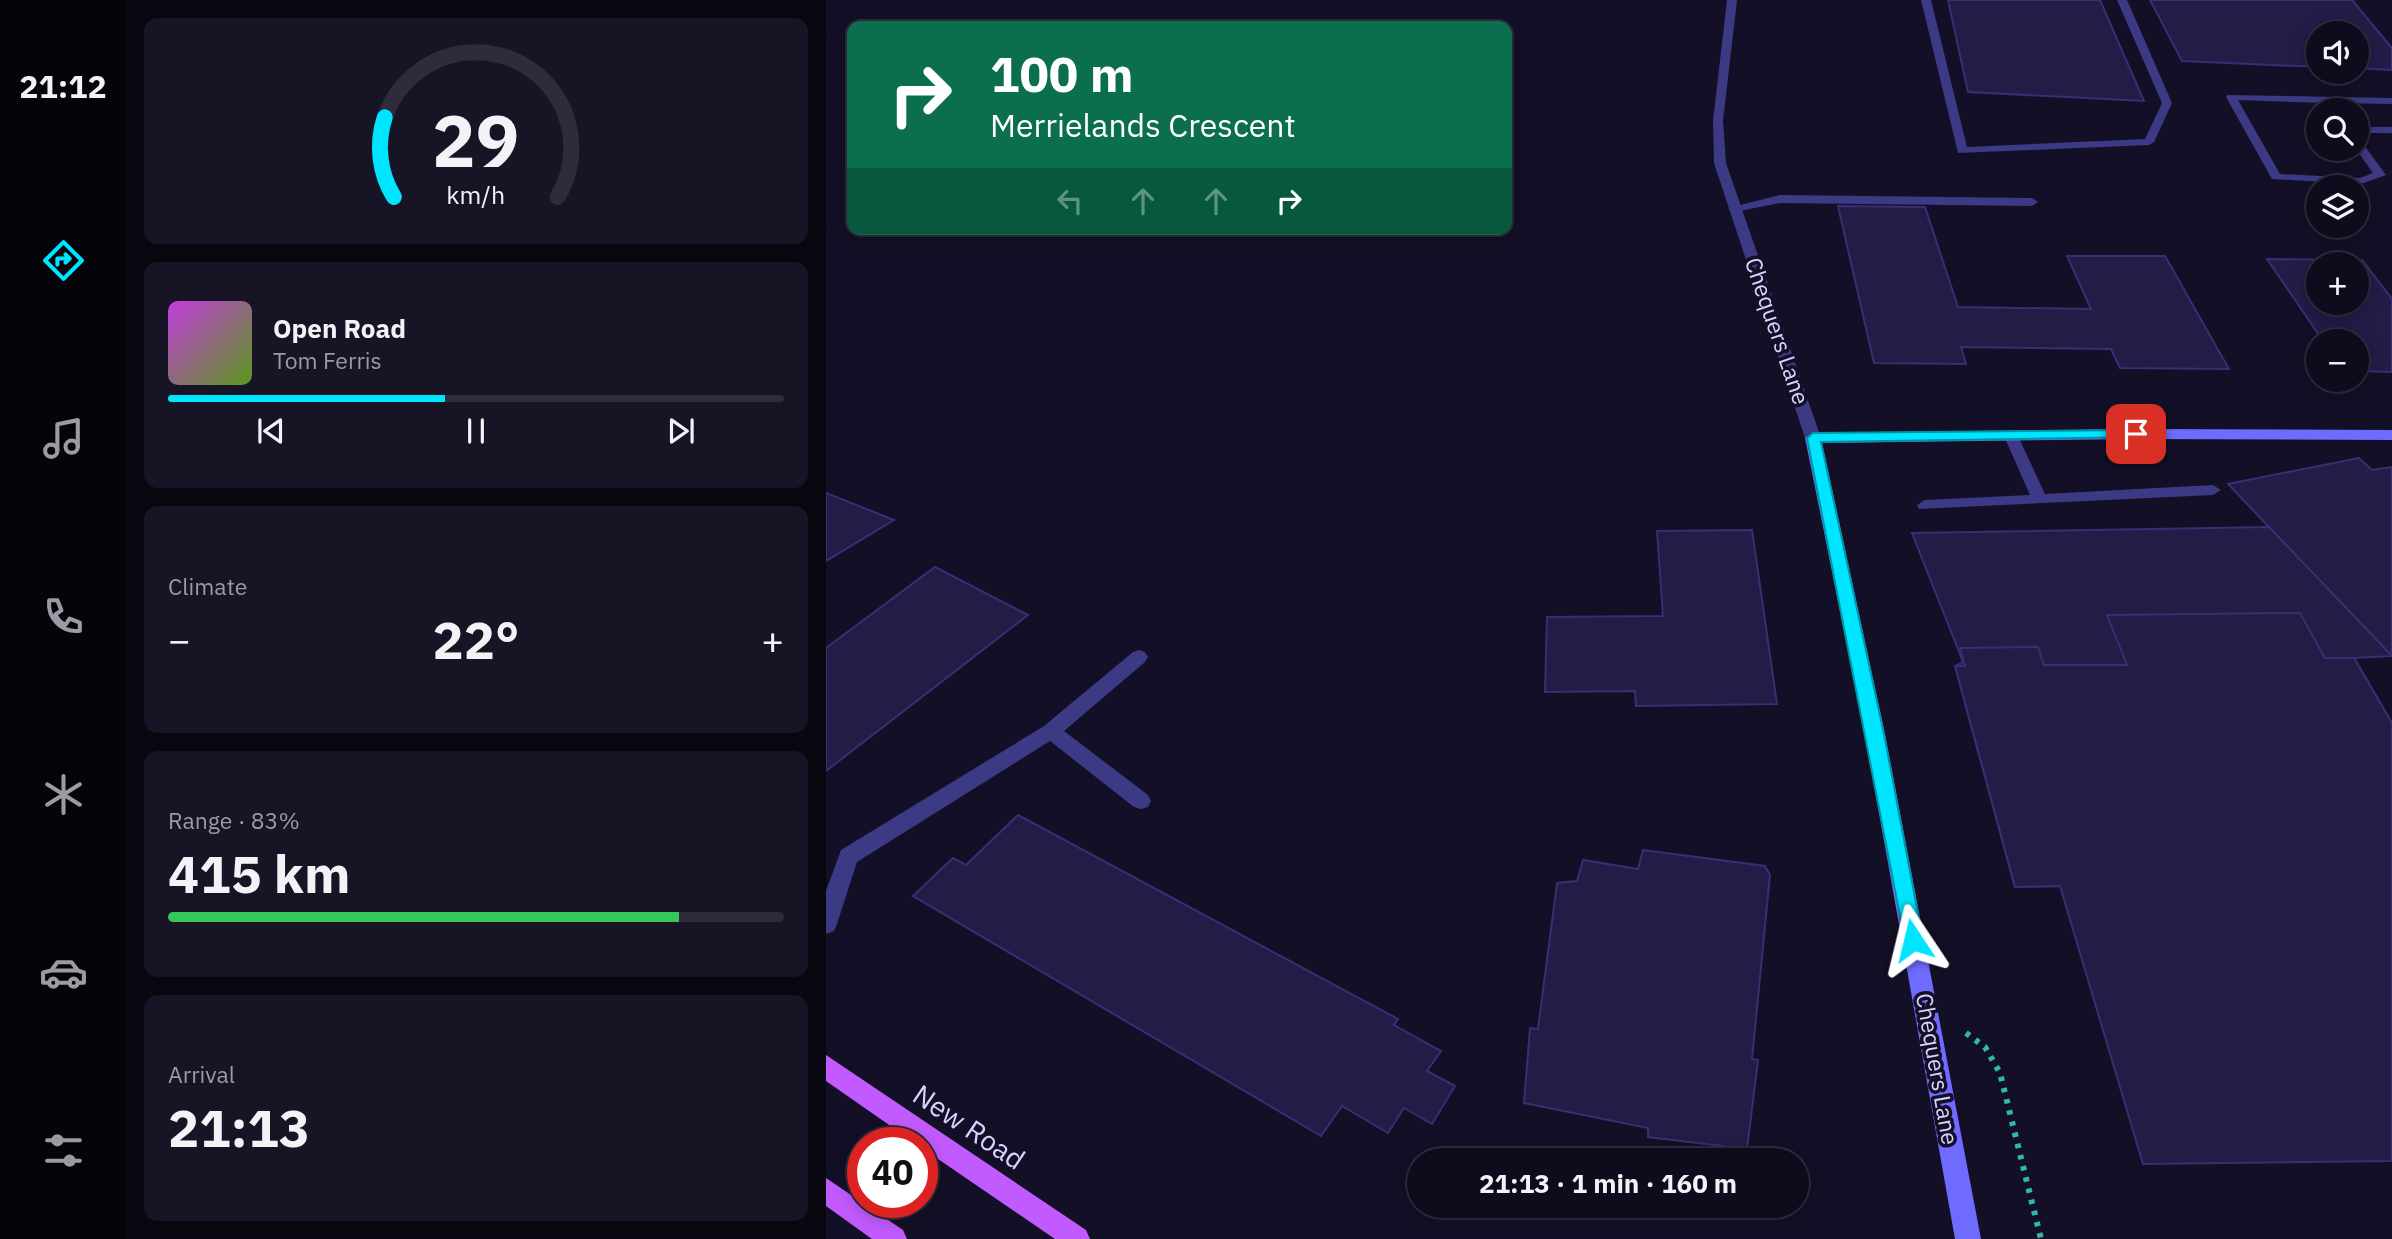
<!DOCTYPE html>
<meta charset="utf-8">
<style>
body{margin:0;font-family:"IBM Plex Sans",sans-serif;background:#171425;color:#f1f3f6;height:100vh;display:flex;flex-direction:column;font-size:26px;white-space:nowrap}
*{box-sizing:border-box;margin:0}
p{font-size:23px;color:#9b9ba3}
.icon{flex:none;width:38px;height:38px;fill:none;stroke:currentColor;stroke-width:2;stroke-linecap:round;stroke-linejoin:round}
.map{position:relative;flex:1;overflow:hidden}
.sheet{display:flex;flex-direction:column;gap:18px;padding:18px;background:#08060f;width:700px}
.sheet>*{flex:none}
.top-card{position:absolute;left:21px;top:21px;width:665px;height:214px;border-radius:14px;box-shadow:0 4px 18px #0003,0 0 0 2px #2e2b3b;background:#0b6e4f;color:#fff;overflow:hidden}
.fabs{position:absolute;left:1480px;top:21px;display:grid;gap:14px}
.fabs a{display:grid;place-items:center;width:63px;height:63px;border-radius:50%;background:#0e0b1c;box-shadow:0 4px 18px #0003,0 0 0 2px #2e2b3b;font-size:35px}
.speed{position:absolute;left:21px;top:1127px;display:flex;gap:14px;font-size:35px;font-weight:700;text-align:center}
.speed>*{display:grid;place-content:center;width:91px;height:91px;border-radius:50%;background:#0e0b1c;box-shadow:0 4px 18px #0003,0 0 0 2px #2e2b3b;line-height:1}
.speed .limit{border:10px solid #d22;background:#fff;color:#111}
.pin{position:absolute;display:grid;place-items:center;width:60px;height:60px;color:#fff;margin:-30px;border-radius:14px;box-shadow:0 4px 10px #0006}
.me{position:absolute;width:77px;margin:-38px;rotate:350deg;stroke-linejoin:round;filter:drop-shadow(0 0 5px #0008)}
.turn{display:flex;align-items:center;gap:24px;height:147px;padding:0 28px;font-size:32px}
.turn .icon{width:91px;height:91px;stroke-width:2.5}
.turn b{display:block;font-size:49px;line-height:60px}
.lanes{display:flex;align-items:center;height:66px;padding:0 28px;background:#0003;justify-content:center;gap:35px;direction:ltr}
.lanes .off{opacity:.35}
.big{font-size:52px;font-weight:700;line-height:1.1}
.sheet .card{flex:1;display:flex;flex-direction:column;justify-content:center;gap:10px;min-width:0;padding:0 24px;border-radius:14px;background:#171425}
.sheet .dial{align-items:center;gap:0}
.dial svg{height:182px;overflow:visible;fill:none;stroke:#2e2b3b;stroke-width:7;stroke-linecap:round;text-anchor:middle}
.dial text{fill:#f1f3f6;stroke:none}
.song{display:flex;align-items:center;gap:21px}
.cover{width:84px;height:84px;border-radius:10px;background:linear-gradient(135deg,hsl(290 70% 55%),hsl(90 70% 35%))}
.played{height:7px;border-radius:4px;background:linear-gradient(90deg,#00e5ff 45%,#2e2b3b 45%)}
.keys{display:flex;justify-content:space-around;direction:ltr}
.heat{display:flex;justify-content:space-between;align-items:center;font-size:38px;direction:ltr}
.charge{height:10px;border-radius:5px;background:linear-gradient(90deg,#34c759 83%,#2e2b3b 0)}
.trip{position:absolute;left:581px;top:1148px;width:402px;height:70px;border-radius:35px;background:#0e0b1c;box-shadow:0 4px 18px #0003,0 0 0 2px #2e2b3b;font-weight:700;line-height:70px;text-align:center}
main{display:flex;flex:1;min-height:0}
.tabs{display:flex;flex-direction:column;width:126px;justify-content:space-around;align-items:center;background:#06040b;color:#9b9ba3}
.tabs .icon{width:49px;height:49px}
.tabs .selected{color:#00e5ff}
.tabs b{font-size:32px;color:#f1f3f6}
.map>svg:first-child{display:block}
</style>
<main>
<nav class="tabs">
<b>21:12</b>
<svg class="icon selected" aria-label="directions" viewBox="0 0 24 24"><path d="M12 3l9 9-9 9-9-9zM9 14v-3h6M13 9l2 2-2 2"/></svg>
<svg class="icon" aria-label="music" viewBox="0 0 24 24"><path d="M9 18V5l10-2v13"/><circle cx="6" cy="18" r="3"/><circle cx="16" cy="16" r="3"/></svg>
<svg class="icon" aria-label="phone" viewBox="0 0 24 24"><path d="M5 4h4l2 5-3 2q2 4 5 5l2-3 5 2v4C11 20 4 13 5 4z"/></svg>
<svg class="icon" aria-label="climate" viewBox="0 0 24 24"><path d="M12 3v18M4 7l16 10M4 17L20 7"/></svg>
<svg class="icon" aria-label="car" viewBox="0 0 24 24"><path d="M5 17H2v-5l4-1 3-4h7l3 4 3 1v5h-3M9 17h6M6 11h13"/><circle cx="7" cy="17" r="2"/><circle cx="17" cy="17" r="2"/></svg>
<svg class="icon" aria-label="filters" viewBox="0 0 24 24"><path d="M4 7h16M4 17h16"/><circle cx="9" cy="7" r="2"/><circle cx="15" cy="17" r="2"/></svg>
</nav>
<section class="sheet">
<div class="card dial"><svg viewBox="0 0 100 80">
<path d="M14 69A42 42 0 1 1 86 69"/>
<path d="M14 69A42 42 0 0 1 10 34" stroke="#00e5ff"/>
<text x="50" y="56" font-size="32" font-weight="700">29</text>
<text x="50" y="72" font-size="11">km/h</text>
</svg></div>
<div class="card">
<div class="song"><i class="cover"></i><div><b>Open Road</b><p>Tom Ferris</p></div></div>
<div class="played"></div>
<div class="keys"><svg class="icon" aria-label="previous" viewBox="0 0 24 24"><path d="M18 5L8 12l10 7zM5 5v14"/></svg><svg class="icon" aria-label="pause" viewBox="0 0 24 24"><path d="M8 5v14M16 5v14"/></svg><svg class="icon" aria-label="next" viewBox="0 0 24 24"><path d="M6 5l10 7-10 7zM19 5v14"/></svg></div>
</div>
<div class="card"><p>Climate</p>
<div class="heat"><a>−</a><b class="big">22°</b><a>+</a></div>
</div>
<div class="card"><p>Range · 83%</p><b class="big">415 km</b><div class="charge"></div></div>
<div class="card"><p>Arrival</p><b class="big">21:13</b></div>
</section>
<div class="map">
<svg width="1566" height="1239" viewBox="0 0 1566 1239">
<rect width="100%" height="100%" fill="#130f26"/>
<g fill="#241b47" stroke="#3b2d73" stroke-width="2" fill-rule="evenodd">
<polygon points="1122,0 1274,0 1318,101 1142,92"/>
<polygon points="1324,0 1526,0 1566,48 1566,70 1531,68 1531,33 1493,33 1493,67 1356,61"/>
<polygon points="1012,206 1099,207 1132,307 1265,309 1241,256 1339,256 1403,369 1294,368 1285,349 1135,347 1140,364 1048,363"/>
<path d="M 1441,259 L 1536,260 L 1566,299 L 1566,372 L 1531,371 L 1531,341 L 1497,341 ZM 1493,264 L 1531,264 L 1531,303 L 1493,303 Z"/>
<polygon points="1533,458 1546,470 1566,467 1566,656 1402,484"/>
<polygon points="0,493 68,520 0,561"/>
<polygon points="1443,527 1566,656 1528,658 1566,723 1566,879 1189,887 1129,666 1137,662 1086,533"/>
<polygon points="926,530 951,704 810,706 809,691 719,692 721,617 837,616 831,531"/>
<polygon points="109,567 202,615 0,771 0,648"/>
<polygon points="1474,613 1499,658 1528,658 1566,723 1566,1161 1317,1164 1234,886 1189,887 1129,666 1139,666 1134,648 1212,647 1218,665 1301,665 1281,615"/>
<polygon points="192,815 572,1019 568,1025 615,1051 601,1071 629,1086 606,1124 578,1108 562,1133 516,1106 495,1136 87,896 127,858 140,865"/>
<polygon points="817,850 939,866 944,875 926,1059 932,1060 921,1149 822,1137 822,1128 698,1103 704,1028 712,1029 731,883 751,881 757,860 812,869"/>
</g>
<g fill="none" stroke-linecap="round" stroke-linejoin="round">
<polyline stroke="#2fb8b0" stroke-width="6" stroke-dasharray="4.5 7" stroke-linecap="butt" points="1140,1033 1159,1047 1174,1073 1215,1239"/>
<g fill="#3d3a85" fill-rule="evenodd">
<polygon points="1095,0 1105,0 1141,147 1319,139 1336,103 1291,0 1301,0 1346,103 1328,142 1323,145 1132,153"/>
<polygon points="1401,95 1566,98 1566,104 1509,103 1513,110 1503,110 1498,103 1412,100 1454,174 1534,178 1547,173 1530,149 1531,140 1535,141 1560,175 1535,184 1446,179 1400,97"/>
<rect x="1531" y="127" width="35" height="6"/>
<polygon points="954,195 1206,198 1212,202 1206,206 954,203 908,212 902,208"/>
<polygon points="1185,431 1192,436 1219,494 1387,485 1395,490 1387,495 1093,509 1091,505 1099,500 1204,495 1178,436"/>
<polygon points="313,650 319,652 322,657 319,662 238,731 322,795 325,801 322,807 315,809 308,807 224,741 31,862 11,924 8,931 0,934 0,891 15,850 218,726 307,652"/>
</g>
<polygon fill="#3d3a85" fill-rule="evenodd" points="901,0 911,0 897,121 900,163 995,438 987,443 979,438 888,163 887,121"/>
<polygon fill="#6f6bff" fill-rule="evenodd" points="1310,429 1566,430 1566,440 1310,439 996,443 1059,734 1155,1239 1129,1239 1039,734 979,438 987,433"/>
<g fill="#c25bff" fill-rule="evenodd">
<polygon points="0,1055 260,1230 264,1239 229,1239 96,1148 96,1143 89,1143 0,1081"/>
<polygon points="0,1178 77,1230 81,1239 46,1239 0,1206"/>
</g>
</g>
<polygon fill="#00e5ff" stroke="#0095a6" stroke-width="2" points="1310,430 1315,431 1315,437 995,442 1058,734 1097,940 1094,947 1087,949 1080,947 981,438 987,433"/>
<g text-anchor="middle" stroke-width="7" stroke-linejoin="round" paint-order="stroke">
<g font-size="23" fill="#d9d4ff" stroke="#130f26">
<text transform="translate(951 331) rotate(71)" y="8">Chequers Lane</text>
<text transform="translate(1111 1069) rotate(80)" y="8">Chequers Lane</text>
</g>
<g font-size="28" fill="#d9d4ff" stroke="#130f26">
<text transform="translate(143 1127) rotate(34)" y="10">New Road</text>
</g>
</g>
</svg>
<div class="fabs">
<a><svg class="icon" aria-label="sound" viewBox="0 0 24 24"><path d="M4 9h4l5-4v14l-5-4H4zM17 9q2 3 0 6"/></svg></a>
<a><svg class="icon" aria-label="search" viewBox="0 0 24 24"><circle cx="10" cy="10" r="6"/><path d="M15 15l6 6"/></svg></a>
<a><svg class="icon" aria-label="layers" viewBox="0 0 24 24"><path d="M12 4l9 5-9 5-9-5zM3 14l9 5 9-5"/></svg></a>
<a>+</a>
<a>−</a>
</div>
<div class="speed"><div class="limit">40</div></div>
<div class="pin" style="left:1310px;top:434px;background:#d93025"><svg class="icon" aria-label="arrive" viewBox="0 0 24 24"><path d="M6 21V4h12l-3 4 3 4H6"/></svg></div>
<svg class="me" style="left:1087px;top:940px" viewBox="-20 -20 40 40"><path d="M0-17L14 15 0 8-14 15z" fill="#00e5ff" stroke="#fff" stroke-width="4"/></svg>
<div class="trip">21:13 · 1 min · 160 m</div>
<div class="top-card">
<div class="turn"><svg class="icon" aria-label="right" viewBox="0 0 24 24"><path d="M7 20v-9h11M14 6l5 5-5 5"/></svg><div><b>100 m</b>Merrielands Crescent</div></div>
<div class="lanes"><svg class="icon off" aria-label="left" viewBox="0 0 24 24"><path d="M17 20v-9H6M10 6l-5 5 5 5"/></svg><svg class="icon off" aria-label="ahead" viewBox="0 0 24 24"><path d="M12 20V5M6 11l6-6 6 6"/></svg><svg class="icon off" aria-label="ahead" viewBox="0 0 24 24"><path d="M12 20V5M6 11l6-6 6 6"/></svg><svg class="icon" aria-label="right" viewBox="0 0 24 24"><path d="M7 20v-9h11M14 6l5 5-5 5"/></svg></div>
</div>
</div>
</main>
